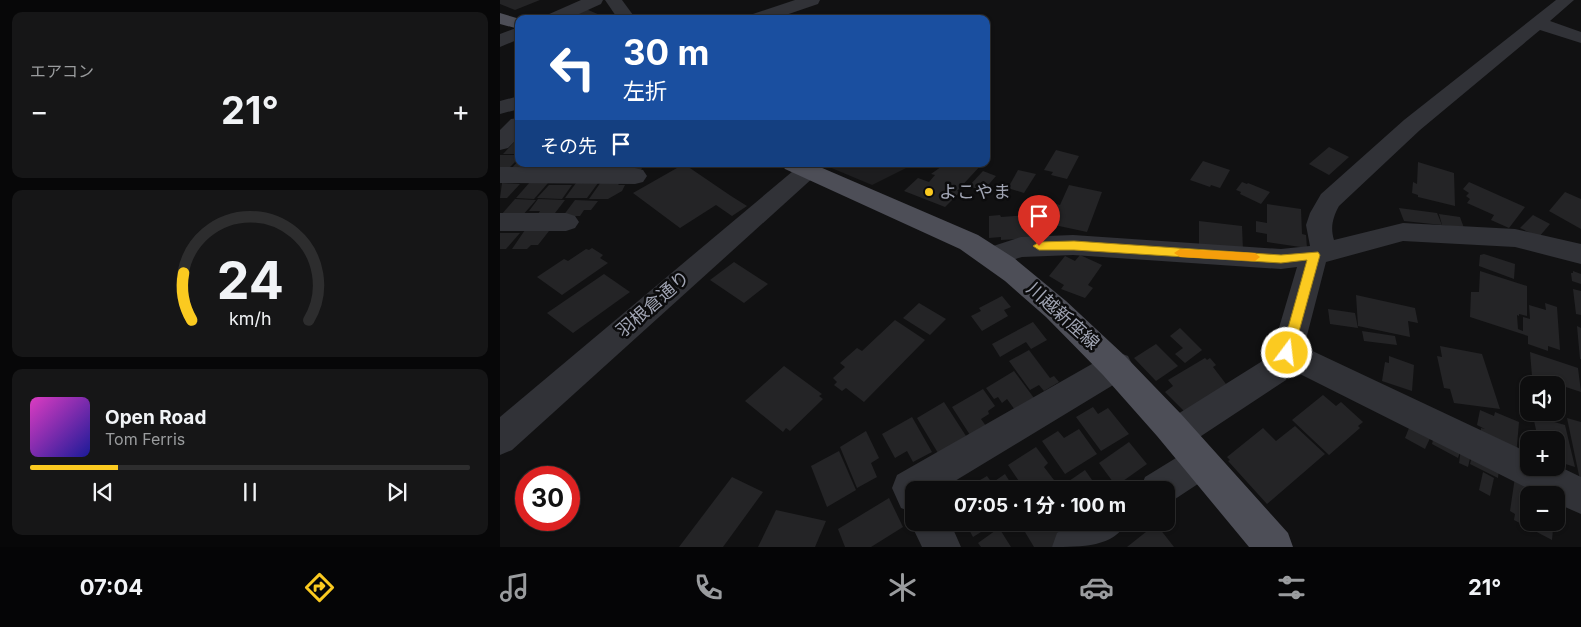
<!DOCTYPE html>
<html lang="ja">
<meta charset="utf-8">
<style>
body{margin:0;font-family:Inter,"Noto Sans JP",sans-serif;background:#161617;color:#f1f3f6;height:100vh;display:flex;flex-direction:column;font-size:19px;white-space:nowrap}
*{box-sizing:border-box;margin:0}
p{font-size:16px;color:#9a9c9e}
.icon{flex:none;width:28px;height:28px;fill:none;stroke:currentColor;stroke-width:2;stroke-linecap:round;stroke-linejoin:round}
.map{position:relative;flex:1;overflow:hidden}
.drawer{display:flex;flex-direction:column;gap:12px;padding:12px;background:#070708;width:500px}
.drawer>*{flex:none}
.guide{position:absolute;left:15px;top:15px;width:475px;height:152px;border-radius:10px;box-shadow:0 1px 4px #0004,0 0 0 1px #2d2d2e;background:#1a4fa0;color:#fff;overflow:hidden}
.tools{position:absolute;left:1020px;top:376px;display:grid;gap:10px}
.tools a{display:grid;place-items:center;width:45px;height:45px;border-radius:10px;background:#0d0d0e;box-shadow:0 1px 4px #0004,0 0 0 1px #2d2d2e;font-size:25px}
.speed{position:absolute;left:15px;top:466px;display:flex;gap:10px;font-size:25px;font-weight:700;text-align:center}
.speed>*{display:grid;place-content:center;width:65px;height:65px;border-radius:50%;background:#0d0d0e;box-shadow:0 1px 4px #0004,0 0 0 1px #2d2d2e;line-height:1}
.speed .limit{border:8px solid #d22;background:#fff;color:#111}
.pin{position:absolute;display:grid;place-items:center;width:42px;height:42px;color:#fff;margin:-51px -21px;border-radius:50% 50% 50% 0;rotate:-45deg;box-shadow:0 0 5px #0007}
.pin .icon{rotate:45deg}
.me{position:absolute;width:55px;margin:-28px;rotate:15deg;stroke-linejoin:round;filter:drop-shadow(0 0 4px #0008)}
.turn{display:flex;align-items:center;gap:18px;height:105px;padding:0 25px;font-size:22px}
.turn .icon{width:65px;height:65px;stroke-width:2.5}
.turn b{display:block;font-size:35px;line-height:42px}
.then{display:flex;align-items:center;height:48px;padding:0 25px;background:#0003;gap:10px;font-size:19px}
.big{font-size:38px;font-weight:700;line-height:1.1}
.drawer .card{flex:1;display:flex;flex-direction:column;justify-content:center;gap:8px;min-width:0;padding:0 18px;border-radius:10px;background:#161617}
.drawer .dial{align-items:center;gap:0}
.dial svg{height:130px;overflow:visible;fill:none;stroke:#2d2d2e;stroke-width:7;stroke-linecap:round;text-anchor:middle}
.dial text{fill:#f1f3f6;stroke:none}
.song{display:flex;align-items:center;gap:15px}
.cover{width:60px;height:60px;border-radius:8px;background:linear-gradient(135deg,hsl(310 70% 55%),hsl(240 70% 35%))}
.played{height:5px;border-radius:2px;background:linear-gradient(90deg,#fbca20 20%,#2d2d2e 20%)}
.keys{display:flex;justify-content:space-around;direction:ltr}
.heat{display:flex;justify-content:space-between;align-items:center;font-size:28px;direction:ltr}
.trip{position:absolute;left:405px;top:481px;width:270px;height:50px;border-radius:10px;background:#0d0d0e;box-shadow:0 1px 4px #0004,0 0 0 1px #2d2d2e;font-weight:700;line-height:50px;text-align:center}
.dock{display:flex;height:80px;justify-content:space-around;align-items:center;background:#050506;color:#9a9c9e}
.dock .icon{width:35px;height:35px}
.dock .current{color:#fbca20}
.dock b{font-size:22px;color:#f1f3f6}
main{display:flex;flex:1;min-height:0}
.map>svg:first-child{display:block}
</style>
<main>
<section class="drawer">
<div class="card"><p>エアコン</p>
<div class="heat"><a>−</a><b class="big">21°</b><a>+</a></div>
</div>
<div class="card dial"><svg viewBox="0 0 100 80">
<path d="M14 69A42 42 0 1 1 86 69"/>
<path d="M14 69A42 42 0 0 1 9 40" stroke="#fbca20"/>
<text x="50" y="56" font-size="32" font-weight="700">24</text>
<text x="50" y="72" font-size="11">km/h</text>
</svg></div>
<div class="card">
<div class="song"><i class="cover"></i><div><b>Open Road</b><p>Tom Ferris</p></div></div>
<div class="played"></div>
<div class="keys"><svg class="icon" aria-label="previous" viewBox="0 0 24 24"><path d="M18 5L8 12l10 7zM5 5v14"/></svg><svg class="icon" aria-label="pause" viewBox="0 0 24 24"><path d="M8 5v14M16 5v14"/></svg><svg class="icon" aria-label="next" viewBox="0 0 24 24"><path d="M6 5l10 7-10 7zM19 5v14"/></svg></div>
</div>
</section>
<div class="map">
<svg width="1081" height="547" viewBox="0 0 1081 547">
<rect width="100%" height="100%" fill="#111112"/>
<polygon fill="#1d1d1f" points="322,164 414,164 372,185"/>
<g fill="#242426">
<polygon points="0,0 40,0 15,10 0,4"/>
<polygon points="86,9 109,19 65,19"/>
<polygon points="17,139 19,154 3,154"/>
<polygon points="829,147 849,157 829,175 809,164"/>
<polygon points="556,150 579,156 567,179 551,175 553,172 544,170"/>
<polygon points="0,155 19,155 19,158 7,170 0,170"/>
<polygon points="19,160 19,164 41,164 36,169 11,169"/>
<polygon points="703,161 730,170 720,188 711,185 710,187 690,180"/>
<polygon points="918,162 954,173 955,206 918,197 918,195 912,193 913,182 917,184"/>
<polygon points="43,164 63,164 58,169 39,168"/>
<polygon points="72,164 93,164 87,171 71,171 75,165"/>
<polygon points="102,164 120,164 114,172 96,172"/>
<polygon points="129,164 145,164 140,171 123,171"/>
<polygon points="184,164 231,196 247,206 232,216 216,205 180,228 133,193"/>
<polygon points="445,164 482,164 457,191 460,192 445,207 404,191 418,178 429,182 435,175 431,174"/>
<polygon points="518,170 536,174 524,193 508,188"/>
<polygon points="483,171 496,176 483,191 469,186"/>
<polygon points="30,182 48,183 34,199 16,198"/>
<polygon points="101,182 120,183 118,185 125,185 122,191 108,199 89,199"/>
<polygon points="742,182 747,184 748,183 770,192 761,204 740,194 741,192 736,190"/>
<polygon points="969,182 1025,207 1009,228 991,220 994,215 967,203 970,199 966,196 969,193 963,189"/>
<polygon points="2,183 20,184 7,198 0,198"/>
<polygon points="76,183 98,183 87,198 65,198"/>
<polygon points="49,185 72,185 62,199 37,198"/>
<polygon points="569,185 602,192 587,232 545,223 550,210 553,211 556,204 560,205"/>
<polygon points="1065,192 1081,199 1081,229 1049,211"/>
<polygon points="15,199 36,200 22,216 1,215"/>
<polygon points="38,199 65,200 52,217 36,217 40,211 29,211"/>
<polygon points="75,200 98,201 91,210 84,210 80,216 63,216"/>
<polygon points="767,204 801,209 802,234 806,235 807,248 767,242 767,234 756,232 756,221 767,223"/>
<polygon points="899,208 937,213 942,225 904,221"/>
<polygon points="939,214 960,217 964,228 942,225"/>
<polygon points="500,215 501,217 529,215 531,230 535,229 535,235 531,235 532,238 501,240 501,237 489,238 489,216"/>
<polygon points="1033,215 1050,224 1039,237 1020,228"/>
<polygon points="699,221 742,226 743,251 699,246"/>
<polygon points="25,230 49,231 38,245 31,245 27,249 12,249"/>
<polygon points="0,233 20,233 6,249 0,249"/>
<polygon points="92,248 103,255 100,258 108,263 62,295 37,277 64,259 68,261 86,249 89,250"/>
<polygon points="984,254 1015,264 1014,279 979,266 980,255"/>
<polygon points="580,255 602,265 588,285 593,288 585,298 561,289 564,285 549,276 565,256 575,261"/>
<polygon points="234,262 268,284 244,303 210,280"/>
<polygon points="980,271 1027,286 1027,316 1019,314 1019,316 1017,315 1018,329 1023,331 1023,317 1030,319 1029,305 1046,310 1045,303 1057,307 1060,350 1048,346 1048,351 1028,344 1028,336 970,317 971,292 979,292"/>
<polygon points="1073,271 1081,274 1081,284 1072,281 1071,273 1073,273"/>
<polygon points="104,274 130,292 73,333 47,313"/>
<polygon points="1073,289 1081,291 1081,315 1076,314"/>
<polygon points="856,295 915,308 918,323 908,321 910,337 858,326"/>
<polygon points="502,296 511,307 504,310 508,316 482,331 471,316 481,311 479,308"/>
<polygon points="419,303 446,319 430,335 403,318"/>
<polygon points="828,309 855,313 858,328 830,324"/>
<polygon points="395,320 425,340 364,402 346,388 342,391 334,385 337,382 333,378 345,367 340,363 357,348 362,351"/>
<polygon points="533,322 547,340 531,349 526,342 500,357 492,344"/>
<polygon points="1077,326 1081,328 1081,359 1080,359"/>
<polygon points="680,328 702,350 685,363 675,354 683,348 670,336"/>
<polygon points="862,331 895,336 897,345 864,341"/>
<polygon points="656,344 678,366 656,381 634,358"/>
<polygon points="940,346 982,354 1000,409 954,403 950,389 944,388 937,356 942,357"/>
<polygon points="529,350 550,378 554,376 559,382 544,391 539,385 530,390 509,361"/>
<polygon points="1030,352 1078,368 1081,392 1032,376"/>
<polygon points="889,356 914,365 912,391 882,381 885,362 889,363"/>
<polygon points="705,358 707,360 710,358 716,365 713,367 726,384 688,415 665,392 673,386 668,380"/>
<polygon points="284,366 322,394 319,396 323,399 290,431 286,428 283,432 245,401"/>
<polygon points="514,371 534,398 515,410 507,399 502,403 498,397 494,399 486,388"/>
<polygon points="483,389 495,406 488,411 489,414 481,419 486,426 470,435 452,407"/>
<polygon points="823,395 836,406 841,402 863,422 858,426 860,428 829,455 792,420"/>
<polygon points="444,402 466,436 438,453 417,418"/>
<polygon points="593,407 598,414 608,408 629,434 601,451 576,417"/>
<polygon points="980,410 994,416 995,412 1019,422 1016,457 980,441 981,428 985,429 977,425"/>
<polygon points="1033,416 1065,425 1075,467 1056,461 1056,440 1034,440 1033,438 1038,439"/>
<polygon points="412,417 432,452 413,462 407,451 395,458 382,434"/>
<polygon points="1067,418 1081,422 1081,480 1080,480"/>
<polygon points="911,423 932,434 925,449 905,438"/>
<polygon points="795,426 825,454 767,504 728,461 730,460 727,457 763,428 776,441"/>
<polygon points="579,429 597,454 565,474 542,441 558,431 564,438"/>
<polygon points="366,431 379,458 371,463 377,477 357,488 340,447"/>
<polygon points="934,436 961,449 958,458 932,444"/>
<polygon points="629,442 647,464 616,486 599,463"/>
<polygon points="536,447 548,463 544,467 554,480 540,490 525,490 508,465"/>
<polygon points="961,449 971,454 968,467 959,463"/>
<polygon points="339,451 356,490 327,507 311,466"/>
<polygon points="972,456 999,469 998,478 970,464"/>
<polygon points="585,470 599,490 556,490"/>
<polygon points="983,472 994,478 990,496 979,490"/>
<polygon points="505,474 515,490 472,490 470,486 487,476 492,483"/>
<polygon points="232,477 263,492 223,547 179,547"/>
<polygon points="1015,477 1051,495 1029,495 1029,522 1056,522 1056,502 1061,504 1058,532 1053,529 1052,540 1014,520 1015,514 1010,511"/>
<polygon points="389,498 403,527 371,547 345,547 338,529"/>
<polygon points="276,510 326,521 315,547 258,547"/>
<polygon points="437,522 486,522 489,527 473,537 466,524 445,538"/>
<polygon points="519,522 568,522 574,531 552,547 534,547"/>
<polygon points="656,524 674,547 627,547"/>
<polygon points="499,528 511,547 481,547 478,543"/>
</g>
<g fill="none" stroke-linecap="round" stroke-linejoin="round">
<g fill="#313237" fill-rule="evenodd">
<polygon points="81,0 103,0 101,4 68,19 44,19 47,15"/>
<polygon points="105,0 122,0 136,19 118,19"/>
<polygon points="295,0 320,0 318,4 274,19 247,19 250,15"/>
<path d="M 1056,0 L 1074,0 L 1050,21 L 1081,32 L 1081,43 L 1040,30 L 920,130 L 839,206 C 833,217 830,227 834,240 L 903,223 L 1015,229 L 1081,244 L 1081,264 L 1015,247 L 903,241 L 826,262 L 804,347 L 1029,453 L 1029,468 L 1056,468 L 1056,465 L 1081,477 L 1081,514 L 1056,503 L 1056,495 L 1041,495 L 792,370 L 786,380 L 689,444 L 677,449 L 665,444 L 660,433 L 665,422 L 764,360 L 773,348 L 797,267 L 781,269 L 573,255 L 522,257 L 493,266 L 484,263 L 480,256 L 484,249 L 521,237 L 573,235 L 781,249 L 810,246 L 806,225 L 810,213 L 821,194 L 904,120 Z"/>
<polygon points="19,27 19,39 0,47 0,34"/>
<polygon points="19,96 19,109 0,114 0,101"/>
<polygon points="19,118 19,137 8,148 0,150 0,130 11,119"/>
<polygon points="309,164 315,166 319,171 315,176 12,450 0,455 0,417 299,166"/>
<polygon points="0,167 135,168 143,170 147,176 143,182 135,184 0,183"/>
<polygon points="0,213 66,213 75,216 79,222 75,228 66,231 0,231"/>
<polygon points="617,352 628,356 633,366 628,376 440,490 414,490 414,513 401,508 392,488 397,475 606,356"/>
<polygon points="701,445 713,450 718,462 713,474 666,505 666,490 640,490 645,477 689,450"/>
<polygon points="414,514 414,522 450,522 461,547 422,547 410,522"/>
<path d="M 575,522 L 627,522 C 614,547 582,547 552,547 L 557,533 Z"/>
</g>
<g fill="#4d4e57" fill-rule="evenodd">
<polygon points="0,13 20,19 19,29 0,24"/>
<polygon points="281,164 313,164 478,235 514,258 566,301 625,356 681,414 788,533 793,547 749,547 657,436 603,375 546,317 505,281 460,249 285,169"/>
</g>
</g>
<polygon fill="#fbca20" stroke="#a38315" points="574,241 781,255 818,252 820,255 792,357 787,358 781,353 807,260 781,263 574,250 539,250 533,246 539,242"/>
<polygon fill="#f59e0b" points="680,249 755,253 760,257 755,261 680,257 674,253"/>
<circle fill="#fbca20" stroke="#0c0c0d" stroke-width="2" cx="429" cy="192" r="5"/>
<g text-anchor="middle" stroke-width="5" stroke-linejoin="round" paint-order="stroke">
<g font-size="18" fill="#a1a5b4" stroke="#0c0c0d" text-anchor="start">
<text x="439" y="198">よこやま</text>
</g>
<g font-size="18" fill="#a1a5b4" stroke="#0c0c0d">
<text transform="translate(153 304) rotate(-41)" y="6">羽根倉通り</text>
<text transform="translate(563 316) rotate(42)" y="6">川越新座線</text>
</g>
</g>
</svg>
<div class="tools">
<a><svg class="icon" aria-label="sound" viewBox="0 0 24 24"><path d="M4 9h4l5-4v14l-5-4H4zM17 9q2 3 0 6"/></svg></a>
<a>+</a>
<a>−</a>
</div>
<div class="speed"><div class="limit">30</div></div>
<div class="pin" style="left:539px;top:246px;background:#d93025"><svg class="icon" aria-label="arrive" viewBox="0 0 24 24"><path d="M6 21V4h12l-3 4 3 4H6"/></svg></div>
<svg class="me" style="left:787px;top:353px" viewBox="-20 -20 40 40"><circle r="17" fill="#fbca20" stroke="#fff" stroke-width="3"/><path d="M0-11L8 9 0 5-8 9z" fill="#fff"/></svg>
<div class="trip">07:05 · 1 分 · 100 m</div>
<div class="guide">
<div class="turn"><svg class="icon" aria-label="left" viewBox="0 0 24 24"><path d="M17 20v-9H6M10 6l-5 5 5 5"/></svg><div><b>30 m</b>左折</div></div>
<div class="then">その先<svg class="icon" aria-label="arrive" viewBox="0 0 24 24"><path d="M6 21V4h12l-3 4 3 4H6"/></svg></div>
</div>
</div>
</main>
<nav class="dock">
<b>07:04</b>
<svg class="icon current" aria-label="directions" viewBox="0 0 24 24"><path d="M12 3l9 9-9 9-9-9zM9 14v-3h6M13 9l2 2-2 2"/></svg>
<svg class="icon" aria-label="music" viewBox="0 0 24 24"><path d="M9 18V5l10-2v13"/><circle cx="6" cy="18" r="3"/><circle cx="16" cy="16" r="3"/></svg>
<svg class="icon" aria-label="phone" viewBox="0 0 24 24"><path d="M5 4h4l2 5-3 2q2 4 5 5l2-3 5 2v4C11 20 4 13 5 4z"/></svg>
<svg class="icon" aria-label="climate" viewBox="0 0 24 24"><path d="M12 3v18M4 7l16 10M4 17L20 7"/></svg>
<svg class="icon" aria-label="car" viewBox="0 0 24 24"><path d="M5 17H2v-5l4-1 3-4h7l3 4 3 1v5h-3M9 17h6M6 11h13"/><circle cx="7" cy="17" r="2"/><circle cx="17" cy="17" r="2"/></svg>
<svg class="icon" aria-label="filters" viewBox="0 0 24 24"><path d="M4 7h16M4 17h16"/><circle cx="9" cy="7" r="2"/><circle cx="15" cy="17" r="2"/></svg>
<b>21°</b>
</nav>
